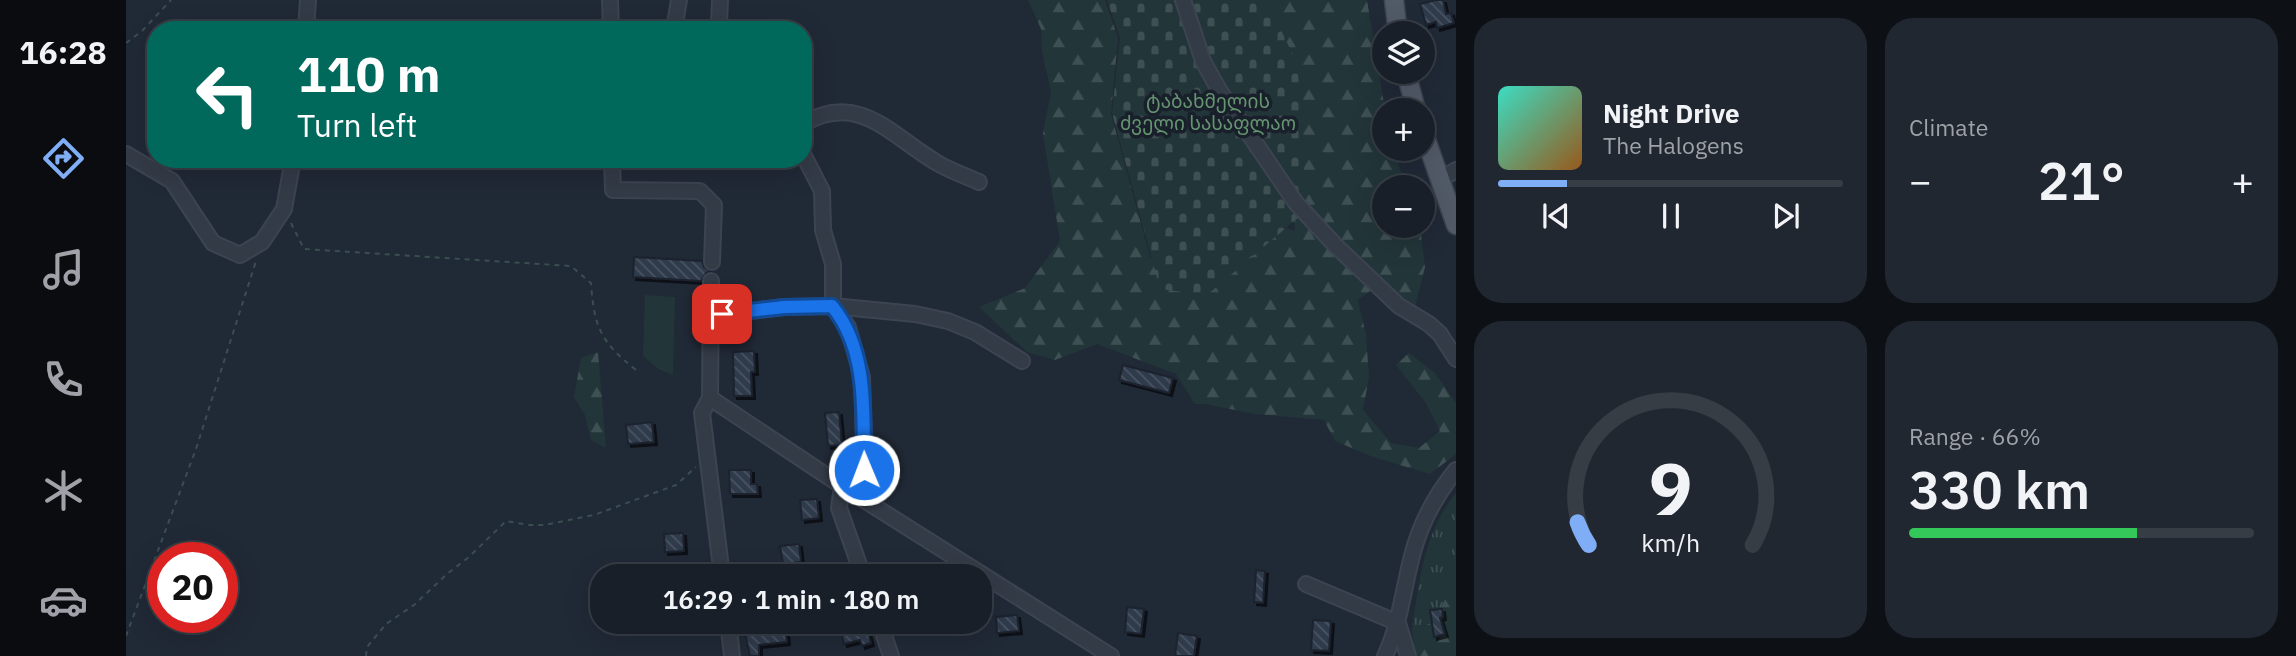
<!DOCTYPE html>
<meta charset="utf-8">
<style>
body{margin:0;font-family:"IBM Plex Sans","Noto Sans Georgian",sans-serif;background:#212730;color:#f1f3f6;height:100vh;display:flex;flex-direction:column;font-size:26px;white-space:nowrap}
*{box-sizing:border-box;margin:0}
p{font-size:23px;color:#9fa2a8}
.icon{flex:none;width:38px;height:38px;fill:none;stroke:currentColor;stroke-width:2;stroke-linecap:round;stroke-linejoin:round}
.map{position:relative;flex:1;overflow:hidden}
.drawer{display:flex;flex-direction:column;gap:18px;padding:18px;background:#0d1116;width:840px}
.drawer>*{flex:none}
.banner{position:absolute;left:21px;top:21px;width:665px;height:147px;border-radius:28px;box-shadow:0 7px 28px #0002,0 0 0 2px #363d45;background:#00695c;color:#fff;overflow:hidden}
.tools{position:absolute;left:1246px;top:21px;display:grid;gap:14px}
.tools a{display:grid;place-items:center;width:63px;height:63px;border-radius:50%;background:#181f28;box-shadow:0 7px 28px #0002,0 0 0 2px #363d45;font-size:35px}
.speed{position:absolute;left:21px;top:542px;display:flex;gap:14px;font-size:35px;font-weight:700;text-align:center}
.speed>*{display:grid;place-content:center;width:91px;height:91px;border-radius:50%;background:#181f28;box-shadow:0 7px 28px #0002,0 0 0 2px #363d45;line-height:1}
.speed .limit{border:10px solid #d22;background:#fff;color:#111}
.pin{position:absolute;display:grid;place-items:center;width:60px;height:60px;color:#fff;margin:-30px;border-radius:14px;box-shadow:0 4px 10px #0006}
.me{position:absolute;width:77px;margin:-38px;rotate:359deg;stroke-linejoin:round;filter:drop-shadow(0 0 5px #0008)}
.turn{display:flex;align-items:center;gap:24px;height:147px;padding:0 35px;font-size:32px}
.turn .icon{width:91px;height:91px;stroke-width:2.5}
.turn b{display:block;font-size:49px;line-height:60px}
.big{font-size:52px;font-weight:600;line-height:1.1}
.drawer .card{flex:1;display:flex;flex-direction:column;justify-content:center;gap:10px;min-width:0;padding:0 24px;border-radius:28px;background:#212730}
.drawer .dial{align-items:center;gap:0}
.dial svg{height:182px;overflow:visible;fill:none;stroke:#363d45;stroke-width:7;stroke-linecap:round;text-anchor:middle}
.dial text{fill:#f1f3f6;stroke:none}
.song{display:flex;align-items:center;gap:21px}
.cover{width:84px;height:84px;border-radius:10px;background:linear-gradient(135deg,hsl(170 70% 55%),hsl(30 70% 35%))}
.played{height:7px;border-radius:4px;background:linear-gradient(90deg,#7faef7 20%,#363d45 20%)}
.keys{display:flex;justify-content:space-around;direction:ltr}
.heat{display:flex;justify-content:space-between;align-items:center;font-size:38px;direction:ltr}
.charge{height:10px;border-radius:5px;background:linear-gradient(90deg,#34c759 66%,#363d45 0)}
.drawer .tiles{flex:1;display:grid;gap:18px;grid-template-columns:repeat(2,1fr)}
.trip{position:absolute;left:464px;top:564px;width:402px;height:70px;border-radius:28px;background:#181f28;box-shadow:0 7px 28px #0002,0 0 0 2px #363d45;font-weight:600;line-height:70px;text-align:center}
main{display:flex;flex:1;min-height:0}
.tab-bar{display:flex;flex-direction:column;width:126px;justify-content:space-around;align-items:center;background:#0a0c10;color:#9fa2a8}
.tab-bar .icon{width:49px;height:49px}
.tab-bar .on{color:#7faef7}
.tab-bar b{font-size:32px;color:#f1f3f6}
.map>svg:first-child{display:block}
</style>
<main>
<nav class="tab-bar">
<b>16:28</b>
<svg class="icon on" aria-label="directions" viewBox="0 0 24 24"><path d="M12 3l9 9-9 9-9-9zM9 14v-3h6M13 9l2 2-2 2"/></svg>
<svg class="icon" aria-label="music" viewBox="0 0 24 24"><path d="M9 18V5l10-2v13"/><circle cx="6" cy="18" r="3"/><circle cx="16" cy="16" r="3"/></svg>
<svg class="icon" aria-label="phone" viewBox="0 0 24 24"><path d="M5 4h4l2 5-3 2q2 4 5 5l2-3 5 2v4C11 20 4 13 5 4z"/></svg>
<svg class="icon" aria-label="climate" viewBox="0 0 24 24"><path d="M12 3v18M4 7l16 10M4 17L20 7"/></svg>
<svg class="icon" aria-label="car" viewBox="0 0 24 24"><path d="M5 17H2v-5l4-1 3-4h7l3 4 3 1v5h-3M9 17h6M6 11h13"/><circle cx="7" cy="17" r="2"/><circle cx="17" cy="17" r="2"/></svg>
</nav>
<div class="map">
<svg width="1330" height="656" viewBox="0 0 1330 656">
<defs>
<pattern id="grass-tufts" width="24" height="20" patternUnits="userSpaceOnUse" patternTransform="scale(1.75)"><rect width="24" height="20" fill="#223538"/><path d="M3 7l-1-3M5 7V3M7 7l1-3M15 17l-1-3M17 17v-4M19 17l1-3" fill="none" stroke="#3f5053"/></pattern>
<pattern id="forest-firs" width="22" height="20" patternUnits="userSpaceOnUse" patternTransform="scale(1.75)"><rect width="22" height="20" fill="#223538"/><path d="M5 1l3.5 6h-7zM16 11l3.5 6h-7z" fill="#3f5053"/></pattern>
<pattern id="cemetery-stones" width="16" height="16" patternUnits="userSpaceOnUse" patternTransform="scale(1.75)"><rect width="16" height="16" fill="#223538"/><path d="M2 7V4a2 2 0 0 1 4 0v3zM10 15v-3a2 2 0 0 1 4 0v3z" fill="#3f5053"/></pattern>
<pattern id="building-back-hatch" width="6" height="6" patternUnits="userSpaceOnUse" patternTransform="scale(1.75)"><rect width="6" height="6" fill="#2f3a4b"/><path d="M-1 5l2 2M0 0l6 6M5-1l2 2" fill="none" stroke="#4a5463"/></pattern>
<filter id="shadow"><feDropShadow dx="3" dy="3" stdDeviation="0" flood-color="#0009"/></filter>
</defs>
<rect width="100%" height="100%" fill="#202936"/>
<path fill="url(#grass-tufts)" d="M 1330,493 L 1330,564 L 1326,585 L 1308,623 L 1286,630 C 1293,582 1298,531 1330,493 Z"/>
<g fill="url(#forest-firs)">
<polygon points="902,0 979,0 992,38 985,114 1024,257 1060,287 1124,217 1169,231 1167,199 1119,0 1241,0 1259,110 1258,149 1266,149 1281,187 1258,187 1258,226 1294,226 1299,267 1289,307 1272,311 1247,289 1232,300 1240,335 1243,377 1237,410 1265,443 1293,448 1314,431 1300,403 1270,365 1283,353 1309,373 1330,403 1330,454 1304,474 1247,457 1209,441 1198,420 1128,414 1080,404 1069,404 1050,374 971,344 929,360 901,352 853,307 899,288 934,241 917,133 925,92 916,51 915,29"/>
<polygon points="472,352 480,448 465,440 459,415 448,397 455,358"/>
<polygon points="1330,564 1330,656 1289,656 1286,630 1308,622 1326,585"/>
</g>
<polygon fill="url(#cemetery-stones)" points="981,0 1141,0 1172,66 1180,211 1081,295 1034,289 986,113 994,38"/>
<polygon fill="#223538" points="519,295 549,297 547,375 532,369 517,356"/>
<g fill="url(#building-back-hatch)" stroke="#1b222d" stroke-width="2" filter="url(#shadow)">
<polygon points="1310,0 1317,0 1320,14 1325,13 1328,23 1311,28 1310,22 1300,25 1294,4"/>
<polygon points="508,257 576,261 578,267 585,271 580,273 575,281 507,277"/>
<polygon points="628,351 629,372 625,372 626,396 608,396 607,352"/>
<polygon points="997,365 1047,378 1043,393 993,380"/>
<polygon points="713,412 716,445 702,446 699,413"/>
<polygon points="526,422 528,442 502,444 500,425"/>
<polygon points="603,470 625,470 625,484 631,484 632,494 604,494"/>
<polygon points="691,499 693,518 676,520 674,500"/>
<polygon points="557,533 558,551 539,552 538,534"/>
<polygon points="673,544 675,562 657,564 654,546"/>
<polygon points="1130,570 1139,571 1137,603 1128,602"/>
<polygon points="1001,607 1018,609 1015,634 999,632"/>
<polygon points="1316,609 1317,617 1314,618 1319,634 1308,637 1304,610"/>
<polygon points="891,615 893,631 871,633 870,617"/>
<polygon points="1187,620 1205,621 1203,651 1185,650"/>
<polygon points="728,621 739,621 745,643 736,646 734,640 718,644 714,628 728,624"/>
<polygon points="643,624 644,635 660,633 661,642 633,645 633,656 624,656 618,629"/>
<polygon points="1052,633 1071,636 1068,656 1049,656"/>
</g>
<g fill="none" stroke-linecap="round" stroke-linejoin="round">
<defs>
<g id="minor">
<polyline points="484,0 485,30"/>
<polyline points="1057,0 1077,61 1093,90 1170,203 1210,246 1273,306 1303,324 1314,334 1330,359"/>
<polyline points="593,24 594,0"/>
<polyline points="180,30 182,0"/>
<polyline points="548,30 553,0"/>
<path d="M 677,124 C 734,90 767,138 813,164 C 825,171 840,176 853,182"/>
<polyline points="0,154 46,181 87,243 114,255 136,242 158,209 167,159"/>
<polyline points="677,154 696,191 697,230 707,264 707,306 722,327 736,377 739,478 738,488 732,496"/>
<polyline points="486,159 487,190 574,191 588,205 586,262"/>
<polyline points="1313,180 1330,170"/>
<polyline points="585,281 584,398 576,413 596,576"/>
<polyline points="585,316 658,307 707,306 789,314 822,321 849,332 896,361"/>
<polyline points="584,398 716,486 985,656"/>
<polyline points="716,486 713,508 737,576"/>
<polyline points="1180,584 1272,623 1282,656"/>
<polyline points="602,621 606,656"/>
<polyline points="753,621 765,656"/>
<path d="M 1259,656 C 1274,624 1277,590 1286,556 C 1294,524 1309,496 1330,470"/>
</g>
<g id="major">
<polyline points="1268,0 1272,33"/>
<polyline points="1280,72 1290,110"/>
<polyline points="1297,131 1330,225"/>
</g>
</defs>
<use href="#minor" stroke="#3d4451" stroke-width="18"/>
<use href="#major" stroke="#3d4451" stroke-width="21"/>
<g stroke="#3a4e50" stroke-width="2" stroke-dasharray="5 5" stroke-linecap="butt">
<polyline points="0,43 16,31 45,0"/>
<path d="M 165,223 L 178,249 L 445,266 L 465,283 C 468,328 475,342 510,370"/>
<polyline points="0,636 70,449 130,261"/>
<polyline points="240,656 241,647 260,624 288,605 321,574 343,557 380,521 403,525 418,525 468,515 550,485 570,467"/>
</g>
<use href="#minor" stroke="#333b47" stroke-width="14"/>
<use href="#major" stroke="#515a67" stroke-width="18"/>
</g>
<g fill="none" stroke-linecap="round" stroke-linejoin="round">
<defs>
<path id="route" d="M 596,314 L 658,307 L 706,306 C 743,351 737,415 738,470"/>
</defs>
<use href="#route" stroke="#114b97" stroke-width="18"/>
<use href="#route" stroke="#1a73e8" stroke-width="12"/>
</g>
<g text-anchor="middle" stroke-width="7" stroke-linejoin="round" paint-order="stroke">
<g font-size="19" fill="#659470" stroke="#19202b">
<text x="1082" y="108">ტაბახმელის<tspan x="1082" dy="22">ძველი სასაფლაო</tspan></text>
</g>
</g>
</svg>
<div class="tools">
<a><svg class="icon" aria-label="layers" viewBox="0 0 24 24"><path d="M12 4l9 5-9 5-9-5zM3 14l9 5 9-5"/></svg></a>
<a>+</a>
<a>−</a>
</div>
<div class="speed"><div class="limit">20</div></div>
<div class="pin" style="left:596px;top:314px;background:#d93025"><svg class="icon" aria-label="arrive" viewBox="0 0 24 24"><path d="M6 21V4h12l-3 4 3 4H6"/></svg></div>
<svg class="me" style="left:738px;top:470px" viewBox="-20 -20 40 40"><circle r="17" fill="#1a73e8" stroke="#fff" stroke-width="3"/><path d="M0-11L8 9 0 5-8 9z" fill="#fff"/></svg>
<div class="trip">16:29 · 1 min · 180 m</div>
<div class="banner">
<div class="turn"><svg class="icon" aria-label="left" viewBox="0 0 24 24"><path d="M17 20v-9H6M10 6l-5 5 5 5"/></svg><div><b>110 m</b>Turn left</div></div>
</div>
</div>
<section class="drawer">
<div class="tiles">
<div class="card">
<div class="song"><i class="cover"></i><div><b>Night Drive</b><p>The Halogens</p></div></div>
<div class="played"></div>
<div class="keys"><svg class="icon" aria-label="previous" viewBox="0 0 24 24"><path d="M18 5L8 12l10 7zM5 5v14"/></svg><svg class="icon" aria-label="pause" viewBox="0 0 24 24"><path d="M8 5v14M16 5v14"/></svg><svg class="icon" aria-label="next" viewBox="0 0 24 24"><path d="M6 5l10 7-10 7zM19 5v14"/></svg></div>
</div>
<div class="card"><p>Climate</p>
<div class="heat"><a>−</a><b class="big">21°</b><a>+</a></div>
</div>
<div class="card dial"><svg viewBox="0 0 100 80">
<path d="M14 69A42 42 0 1 1 86 69"/>
<path d="M14 69A42 42 0 0 1 9 59" stroke="#7faef7"/>
<text x="50" y="56" font-size="32" font-weight="700">9</text>
<text x="50" y="72" font-size="11">km/h</text>
</svg></div>
<div class="card"><p>Range · 66%</p><b class="big">330 km</b><div class="charge"></div></div>
</div>
</section>
</main>
